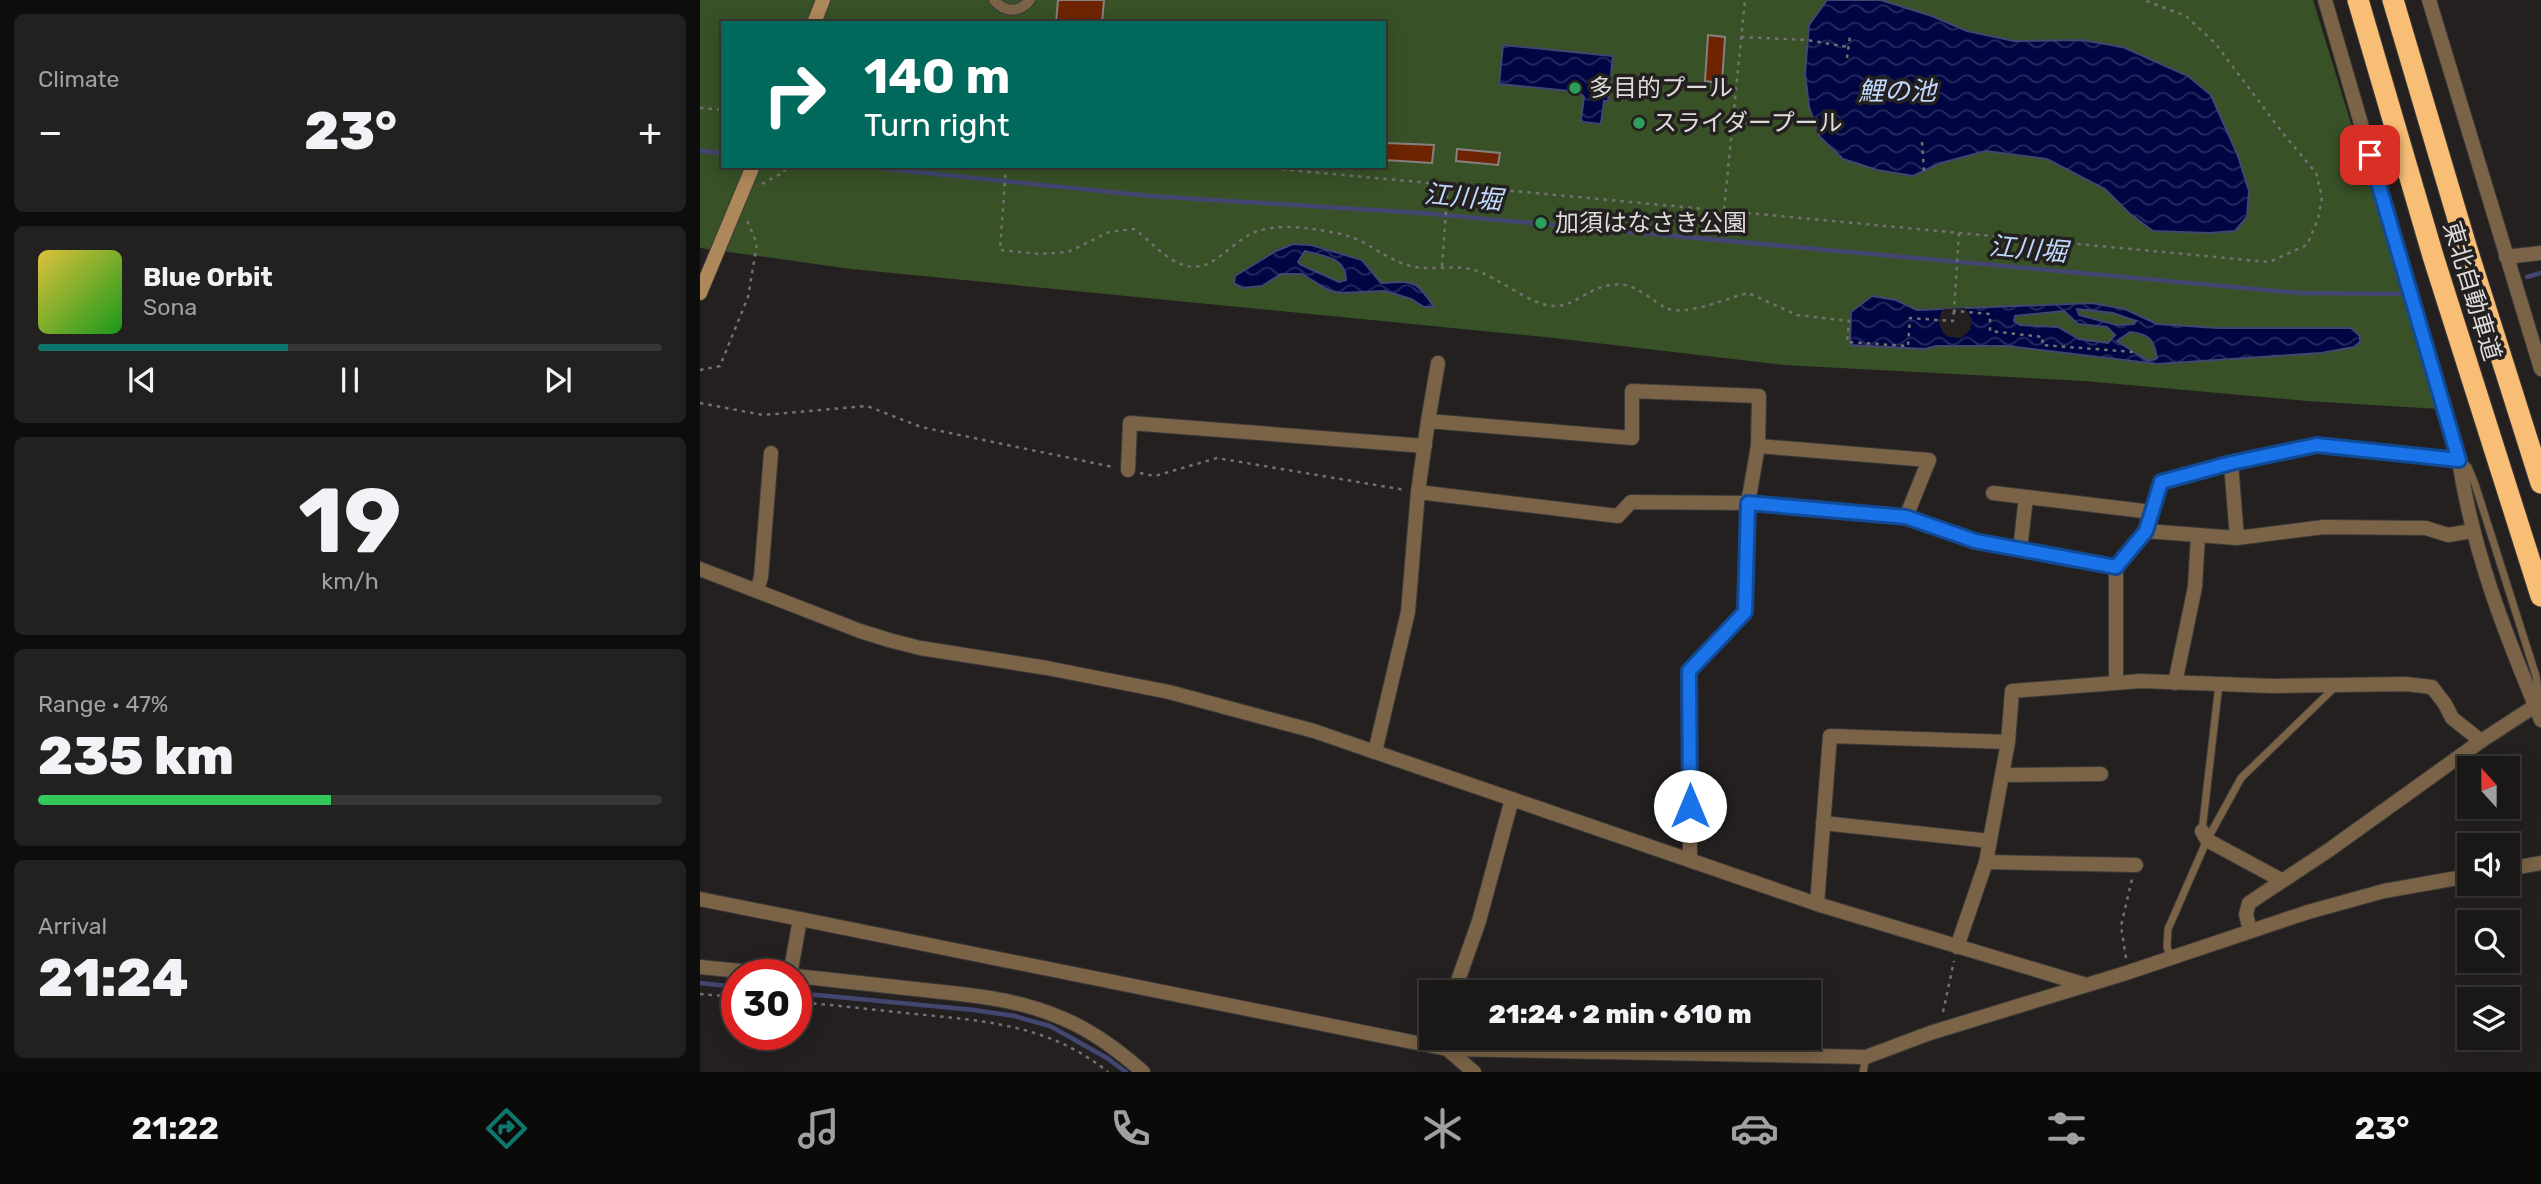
<!DOCTYPE html>
<meta charset="utf-8">
<style>
body{margin:0;font-family:Rubik,"Noto Sans JP",sans-serif;background:#232120;color:#f1f3f6;height:100vh;display:flex;flex-direction:column;font-size:26px;white-space:nowrap}
*{box-sizing:border-box;margin:0}
p{font-size:23px;color:#9fa0a1}
.icon{flex:none;width:38px;height:38px;fill:none;stroke:currentColor;stroke-width:2;stroke-linecap:round;stroke-linejoin:round}
.map{position:relative;flex:1;overflow:hidden}
.details{display:flex;flex-direction:column;gap:14px;padding:14px;background:#0e0d0d;width:700px}
.details>*{flex:none}
.banner{position:absolute;left:21px;top:21px;width:665px;height:147px;border-radius:0px;box-shadow:0 4px 18px #0003,0 0 0 2px #383736;background:#00695c;color:#fff;overflow:hidden}
.needle{width:46px;rotate:339deg}
.fabs{position:absolute;left:1757px;top:756px;display:grid;gap:14px}
.fabs a{display:grid;place-items:center;width:63px;height:63px;border-radius:0px;background:#1a1817;box-shadow:0 4px 18px #0003,0 0 0 2px #383736;font-size:35px}
.speed{position:absolute;left:21px;top:959px;display:flex;gap:14px;font-size:35px;font-weight:700;text-align:center}
.speed>*{display:grid;place-content:center;width:91px;height:91px;border-radius:50%;background:#1a1817;box-shadow:0 4px 18px #0003,0 0 0 2px #383736;line-height:1}
.speed .limit{border:10px solid #d22;background:#fff;color:#111}
.pin{position:absolute;display:grid;place-items:center;width:60px;height:60px;color:#fff;margin:-30px;border-radius:14px;box-shadow:0 4px 10px #0006}
.me{position:absolute;width:77px;margin:-38px;rotate:0deg;stroke-linejoin:round;filter:drop-shadow(0 0 5px #0008)}
.turn{display:flex;align-items:center;gap:24px;height:147px;padding:0 28px;font-size:32px}
.turn .icon{width:91px;height:91px;stroke-width:2.5}
.turn b{display:block;font-size:49px;line-height:60px}
.big{font-size:52px;font-weight:800;line-height:1.1}
.details .tile{flex:1;display:flex;flex-direction:column;justify-content:center;gap:10px;min-width:0;padding:0 24px;border-radius:10px;background:#232120}
.details .dial{align-items:center;gap:0}
.dial b{font-size:91px;line-height:1}
.song{display:flex;align-items:center;gap:21px}
.cover{width:84px;height:84px;border-radius:10px;background:linear-gradient(135deg,hsl(50 70% 55%),hsl(120 70% 35%))}
.played{height:7px;border-radius:4px;background:linear-gradient(90deg,#0f766e 40%,#383736 40%)}
.keys{display:flex;justify-content:space-around;direction:ltr}
.heat{display:flex;justify-content:space-between;align-items:center;font-size:38px;direction:ltr}
.charge{height:10px;border-radius:5px;background:linear-gradient(90deg,#34c759 47%,#383736 0)}
.trip{position:absolute;left:719px;top:980px;width:402px;height:70px;border-radius:0px;background:#1a1817;box-shadow:0 4px 18px #0003,0 0 0 2px #383736;font-weight:800;line-height:70px;text-align:center}
.tab-bar{display:flex;height:112px;justify-content:space-around;align-items:center;background:#0a0a09;color:#9fa0a1}
.tab-bar .icon{width:49px;height:49px}
.tab-bar .on{color:#0f766e}
.tab-bar b{font-size:32px;color:#f1f3f6}
main{display:flex;flex:1;min-height:0}
.map>svg:first-child{display:block}
</style>
<main>
<section class="details">
<div class="tile"><p>Climate</p>
<div class="heat"><a>−</a><b class="big">23°</b><a>+</a></div>
</div>
<div class="tile">
<div class="song"><i class="cover"></i><div><b>Blue Orbit</b><p>Sona</p></div></div>
<div class="played"></div>
<div class="keys"><svg class="icon" aria-label="previous" viewBox="0 0 24 24"><path d="M18 5L8 12l10 7zM5 5v14"/></svg><svg class="icon" aria-label="pause" viewBox="0 0 24 24"><path d="M8 5v14M16 5v14"/></svg><svg class="icon" aria-label="next" viewBox="0 0 24 24"><path d="M6 5l10 7-10 7zM19 5v14"/></svg></div>
</div>
<div class="tile dial"><b>19</b><p>km/h</p></div>
<div class="tile"><p>Range · 47%</p><b class="big">235 km</b><div class="charge"></div></div>
<div class="tile"><p>Arrival</p><b class="big">21:24</b></div>
</section>
<div class="map">
<svg width="1841" height="1072" viewBox="0 0 1841 1072">
<defs>
<pattern id="water-waves" width="16" height="10" patternUnits="userSpaceOnUse" patternTransform="scale(1.75)"><rect width="16" height="10" fill="#000643"/><path d="M0 5q4-4 8 0t8 0" fill="none" stroke="#252a5e"/></pattern>
</defs>
<rect width="100%" height="100%" fill="#23201f"/>
<path fill="#385127" fill-rule="evenodd" d="M 0,0 L 1613,0 L 1739,409 L 1607,401 L 1384,381 L 1084,365 L 845,337 L 151,269 L 0,248 ZM 23,23 L 684,23 L 684,166 L 23,166 Z"/>
<g fill="url(#water-waves)" stroke="#424671" stroke-width="2" fill-rule="evenodd">
<polygon points="1127,0 1181,0 1232,16 1267,31 1314,41 1382,40 1423,47 1488,76 1511,95 1538,156 1549,191 1547,217 1535,231 1509,233 1453,231 1429,213 1405,189 1347,159 1286,151 1241,163 1213,176 1177,170 1143,159 1120,137 1109,107 1105,73 1109,25"/>
<polygon points="803,45 913,56 908,101 904,101 901,124 883,122 881,119 884,97 879,92 799,84"/>
<path d="M 593,244 L 611,245 L 662,260 L 681,283 C 713,281 716,279 734,307 L 724,307 L 711,299 L 685,291 L 640,293 L 628,290 L 602,274 L 581,274 L 562,286 L 542,288 L 534,283 L 535,276 L 576,251 ZM 605,251 C 623,256 646,257 646,280 L 639,282 L 601,265 L 598,262 Z"/>
<path d="M 1172,296 L 1196,300 L 1217,310 L 1392,303 L 1425,309 L 1457,324 L 1519,328 L 1651,328 L 1660,336 L 1660,342 L 1654,347 L 1621,353 L 1457,364 L 1308,346 L 1236,346 L 1225,349 L 1150,345 L 1151,312 ZM 1377,309 L 1413,313 L 1436,321 L 1434,324 L 1417,325 L 1379,315 ZM 1364,311 L 1378,324 L 1407,327 L 1415,335 L 1408,343 L 1379,339 L 1358,327 L 1320,325 L 1314,321 L 1315,316 ZM 1430,332 C 1449,334 1454,339 1457,358 L 1448,361 L 1417,341 Z"/>
</g>
<polygon fill="#23201f" points="1265,308 1272,319 1270,330 1261,338 1249,337 1244,334 1239,324 1241,313 1244,309"/>
<g fill="none" stroke-linecap="round" stroke-linejoin="round">
<g stroke="#424671" stroke-width="4.5">
<polyline points="0,151 23,153"/>
<polyline points="159,166 450,196 722,213 1600,293 1699,294"/>
<polyline points="1827,277 1841,273"/>
<polyline points="0,983 37,987"/>
<polyline points="96,993 274,1010 314,1016 350,1026 407,1058 426,1072"/>
</g>
</g>
<g fill="#6e2400" stroke="#858180" stroke-width="2">
<polygon points="358,0 404,0 402,23 356,23"/>
<polygon points="1008,35 1025,37 1022,83 1005,81"/>
<polygon points="686,143 734,145 732,163 685,160"/>
<polygon points="757,149 800,153 798,165 756,161"/>
</g>
<g fill="none" stroke-linecap="round" stroke-linejoin="round">
<defs>
<g id="service">
<polyline points="1760,460 1768,467 1775,484 1836,676 1839,699 1836,705"/>
<polyline points="1502,831 1519,684"/>
<polyline points="1471,958 1467,947 1468,929 1507,840 1541,778 1635,687"/>
<polyline points="1163,1072 1166,1057"/>
</g>
<path id="pedestrian" d="M 294,0 C 305,13 319,13 330,0"/>
<g id="minor">
<polyline points="1806,257 1841,253"/>
<polyline points="728,421 738,363"/>
<polyline points="1531,463 1617,445 1759,460"/>
<polyline points="428,470 430,423 725,446"/>
<polyline points="718,492 918,516 931,502 1048,503 1206,517 1275,541 1416,567 1416,683"/>
<polyline points="1293,493 1452,512"/>
<polyline points="1537,538 1624,527 1726,528 1748,535 1772,531"/>
<polyline points="1320,550 1326,497"/>
<polyline points="1416,567 1446,531 1461,482 1531,463 1537,538 1446,531"/>
<polyline points="0,569 160,631 189,640 220,648 347,668 469,692 614,731 1117,904 1383,984"/>
<polyline points="57,591 61,577 71,453"/>
<polyline points="1475,683 1495,587 1498,535"/>
<polyline points="675,752 708,612 718,492 728,421 932,438 932,391 1059,396 1058,446"/>
<polyline points="1302,775 1401,774"/>
<polyline points="1123,823 1290,841"/>
<polyline points="1502,831 1507,840 1581,880"/>
<polyline points="990,860 989,671 1045,612 1048,503 1058,446 1229,460 1206,517"/>
<polyline points="1286,862 1436,865"/>
<polyline points="1808,869 1841,863"/>
<polyline points="0,899 747,1049 1166,1057 1230,1033 1426,973 1608,912 1684,891 1769,876"/>
<polyline points="1117,904 1130,736 1308,742"/>
<polyline points="1550,931 1546,914 1549,903 1629,850 1781,741 1835,706"/>
<polyline points="1257,947 1286,862 1308,742 1312,691 1441,681 1572,686 1706,684 1732,687 1745,704 1752,718 1781,741"/>
<polyline points="0,967 80,975"/>
<polyline points="90,975 100,919"/>
<path d="M 96,976 C 139,981 181,985 224,990 C 268,995 312,998 354,1015 C 387,1027 417,1049 443,1072"/>
<polyline points="754,992 779,921 812,799"/>
<polyline points="747,1049 774,1072"/>
</g>
<g id="tertiary">
<path d="M 1625,0 L 1759,460 C 1773,553 1805,633 1841,720"/>
<polyline points="1729,0 1841,369"/>
</g>
<g id="secondary">
<polyline points="114,23 123,0"/>
<polyline points="0,293 53,166"/>
</g>
<g id="motorway">
<polyline points="1658,0 1733,256 1841,596"/>
<polyline points="1693,0 1766,246 1841,483"/>
</g>
</defs>
<use href="#service" stroke="#3d3a39" stroke-width="9"/>
<use href="#pedestrian" stroke="#3d3a39" stroke-width="12"/>
<use href="#minor" stroke="#3d3a39" stroke-width="16"/>
<use href="#tertiary" stroke="#3d3a39" stroke-width="16"/>
<use href="#secondary" stroke="#3d3a39" stroke-width="16"/>
<use href="#motorway" stroke="#3d3a39" stroke-width="23"/>
<g stroke="#737170" stroke-width="2.5" stroke-dasharray="3.5 5" stroke-linecap="butt">
<polyline points="1041,37 1107,40 1148,47"/>
<polyline points="1147,58 1150,36"/>
<polyline points="0,108 23,110"/>
<polyline points="1222,142 1224,171"/>
<path d="M 306,166 L 300,250 L 339,254 L 368,252 L 409,232 L 434,229 C 447,238 458,251 471,259 C 509,283 524,245 555,232 C 571,226 595,226 612,229 C 625,231 641,233 654,238 C 673,246 690,261 711,266 C 730,271 752,264 774,270 C 797,276 832,307 856,306 C 880,305 892,281 925,285 C 936,286 955,302 966,308 C 987,317 1026,298 1048,293 L 1097,315 L 1149,321 L 1147,342 L 1208,346 L 1210,318 L 1253,321 L 1254,311"/>
<polyline points="548,166 1569,262 1607,245 1618,219 1622,197 1616,173 1582,132 1515,43 1486,16 1444,0"/>
<polyline points="62,184 84,172 86,166"/>
<polyline points="1024,209 1045,0"/>
<polyline points="1259,233 1254,311 1290,314 1290,331 1343,337 1342,345 1434,352"/>
<polyline points="742,266 748,185"/>
<polyline points="0,370 20,366 48,297 57,244 46,218"/>
<polyline points="0,403 63,415 167,406 221,427 413,467"/>
<polyline points="440,473 455,476 517,458 705,490"/>
<polyline points="1426,958 1421,926 1432,879"/>
<polyline points="0,994 37,997"/>
<path d="M 96,1002 C 136,1005 175,1010 215,1014 C 286,1021 350,1025 408,1072"/>
<polyline points="1243,1012 1254,961"/>
</g>
<use href="#service" stroke="#7a6347" stroke-width="7"/>
<use href="#pedestrian" stroke="#7a6347" stroke-width="10"/>
<use href="#minor" stroke="#7a6347" stroke-width="14"/>
<use href="#tertiary" stroke="#7a6347" stroke-width="14"/>
<use href="#secondary" stroke="#ad885a" stroke-width="14"/>
<use href="#motorway" stroke="#f9be76" stroke-width="21"/>
</g>
<g fill="none" stroke-linecap="round" stroke-linejoin="round">
<defs>
<polyline id="route" points="990,806 989,671 1045,612 1048,503 1206,517 1275,541 1416,567 1446,531 1461,482 1531,463 1617,445 1759,460 1670,155"/>
</defs>
<use href="#route" stroke="#114b97" stroke-width="18"/>
<use href="#route" stroke="#1a73e8" stroke-width="12"/>
</g>
<g fill="#2e9e5b" stroke="#23201f" stroke-width="2.5">
<circle cx="875" cy="88" r="7"/>
<circle cx="939" cy="123" r="7"/>
<circle cx="841" cy="223" r="7"/>
</g>
<g text-anchor="middle" stroke-width="7" stroke-linejoin="round" paint-order="stroke">
<g font-size="24" fill="#dddcdb" stroke="#23201f" text-anchor="start">
<text x="889" y="96">多目的プール</text>
<text x="953" y="131">スライダープール</text>
<text x="855" y="231">加須はなさき公園</text>
</g>
<g font-size="24" fill="#dddcdb" stroke="#23201f">
<text transform="translate(1772 291) rotate(73)" y="8">東北自動車道</text>
</g>
<g font-size="26" font-style="italic" fill="#c1d8fd" stroke="#23201f">
<text x="1197" y="100">鯉の池</text>
<text transform="translate(763 197) rotate(5)" y="9">江川堀</text>
<text transform="translate(1328 249) rotate(5)" y="9">江川堀</text>
</g>
</g>
</svg>
<div class="fabs">
<a><svg class="needle" viewBox="-14 -14 28 28"><path d="M0-13l5 13h-10z" fill="#e53935"/><path d="M0 13l5-13h-10z" fill="#9fa0a1"/></svg></a>
<a><svg class="icon" aria-label="sound" viewBox="0 0 24 24"><path d="M4 9h4l5-4v14l-5-4H4zM17 9q2 3 0 6"/></svg></a>
<a><svg class="icon" aria-label="search" viewBox="0 0 24 24"><circle cx="10" cy="10" r="6"/><path d="M15 15l6 6"/></svg></a>
<a><svg class="icon" aria-label="layers" viewBox="0 0 24 24"><path d="M12 4l9 5-9 5-9-5zM3 14l9 5 9-5"/></svg></a>
</div>
<div class="speed"><div class="limit">30</div></div>
<div class="pin" style="left:1670px;top:155px;background:#d93025"><svg class="icon" aria-label="arrive" viewBox="0 0 24 24"><path d="M6 21V4h12l-3 4 3 4H6"/></svg></div>
<svg class="me" style="left:990px;top:806px" viewBox="-20 -20 40 40"><circle r="19" fill="#fff"/><path d="M0-13L10 11 0 6-10 11z" fill="#1a73e8"/></svg>
<div class="trip">21:24 · 2 min · 610 m</div>
<div class="banner">
<div class="turn"><svg class="icon" aria-label="right" viewBox="0 0 24 24"><path d="M7 20v-9h11M14 6l5 5-5 5"/></svg><div><b>140 m</b>Turn right</div></div>
</div>
</div>
</main>
<nav class="tab-bar">
<b>21:22</b>
<svg class="icon on" aria-label="directions" viewBox="0 0 24 24"><path d="M12 3l9 9-9 9-9-9zM9 14v-3h6M13 9l2 2-2 2"/></svg>
<svg class="icon" aria-label="music" viewBox="0 0 24 24"><path d="M9 18V5l10-2v13"/><circle cx="6" cy="18" r="3"/><circle cx="16" cy="16" r="3"/></svg>
<svg class="icon" aria-label="phone" viewBox="0 0 24 24"><path d="M5 4h4l2 5-3 2q2 4 5 5l2-3 5 2v4C11 20 4 13 5 4z"/></svg>
<svg class="icon" aria-label="climate" viewBox="0 0 24 24"><path d="M12 3v18M4 7l16 10M4 17L20 7"/></svg>
<svg class="icon" aria-label="car" viewBox="0 0 24 24"><path d="M5 17H2v-5l4-1 3-4h7l3 4 3 1v5h-3M9 17h6M6 11h13"/><circle cx="7" cy="17" r="2"/><circle cx="17" cy="17" r="2"/></svg>
<svg class="icon" aria-label="filters" viewBox="0 0 24 24"><path d="M4 7h16M4 17h16"/><circle cx="9" cy="7" r="2"/><circle cx="15" cy="17" r="2"/></svg>
<b>23°</b>
</nav>
